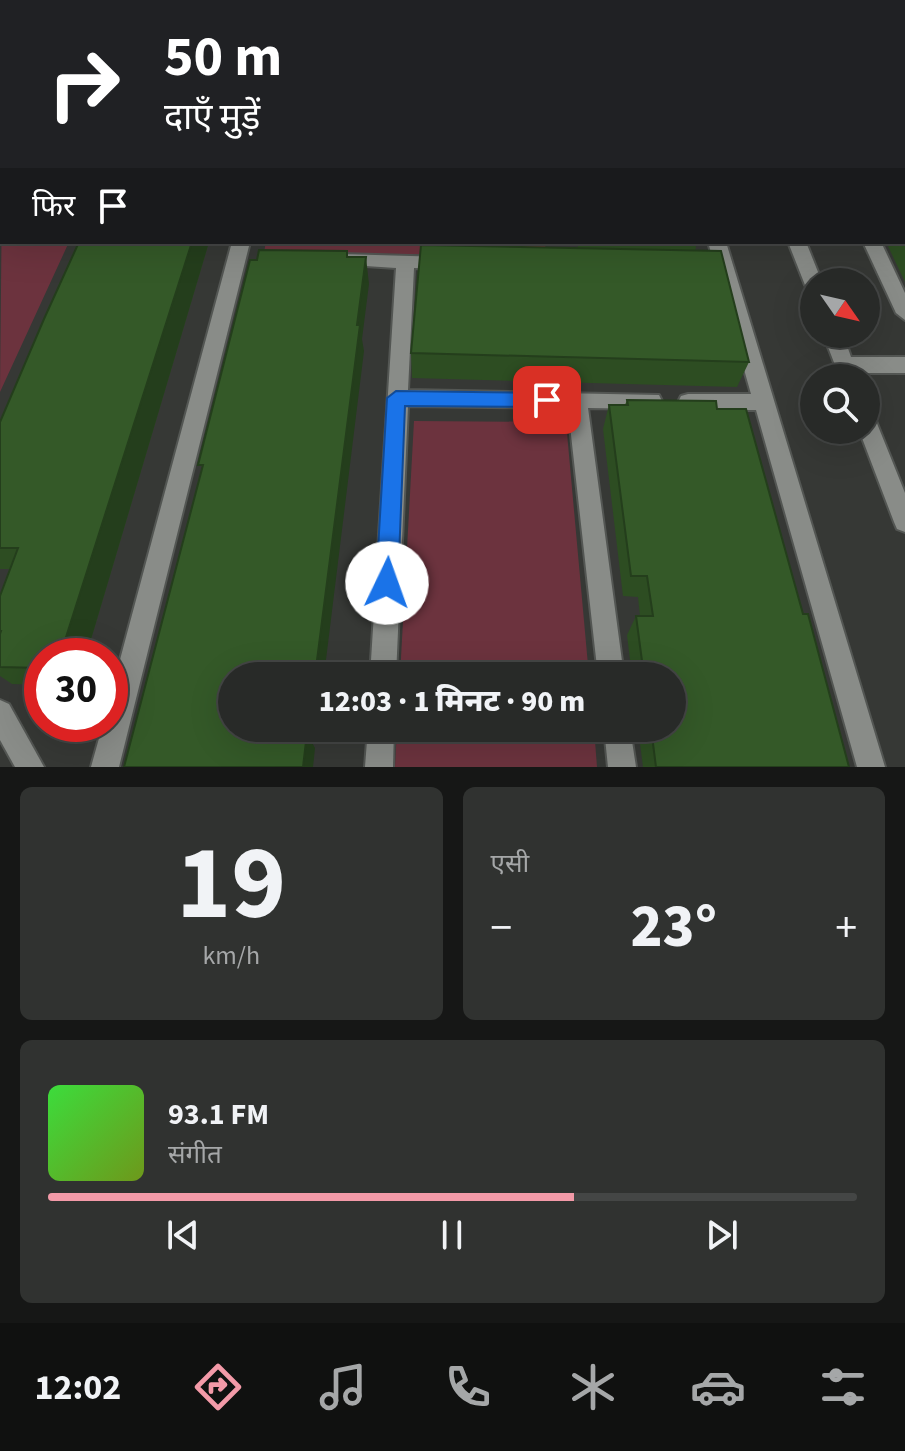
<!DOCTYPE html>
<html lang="hi">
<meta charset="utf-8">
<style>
body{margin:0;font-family:"Source Sans 3","Noto Sans Devanagari",sans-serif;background:#303230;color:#f1f3f6;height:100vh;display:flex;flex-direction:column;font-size:30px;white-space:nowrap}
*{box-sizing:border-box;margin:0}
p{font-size:26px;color:#a5a7a8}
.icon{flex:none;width:44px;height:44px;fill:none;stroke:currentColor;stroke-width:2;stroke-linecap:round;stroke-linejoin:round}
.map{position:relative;height:767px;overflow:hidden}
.panel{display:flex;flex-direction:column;gap:20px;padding:20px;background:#161716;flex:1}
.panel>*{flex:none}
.hud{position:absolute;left:0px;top:0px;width:906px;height:244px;box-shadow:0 8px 32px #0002,0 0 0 2px #444645;background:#202124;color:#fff;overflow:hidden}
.needle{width:52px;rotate:124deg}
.buttons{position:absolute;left:800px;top:268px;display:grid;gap:16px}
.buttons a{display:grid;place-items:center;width:80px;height:80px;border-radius:50%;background:#282a28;box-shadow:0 8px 32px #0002,0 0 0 2px #444645;font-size:40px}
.speed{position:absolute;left:24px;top:638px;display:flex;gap:16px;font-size:40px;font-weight:700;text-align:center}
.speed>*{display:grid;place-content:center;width:104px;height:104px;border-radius:50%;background:#282a28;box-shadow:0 8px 32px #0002,0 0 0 2px #444645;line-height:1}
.speed .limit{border:12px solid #d22;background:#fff;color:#111}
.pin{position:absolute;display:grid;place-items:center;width:68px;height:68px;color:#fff;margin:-34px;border-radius:16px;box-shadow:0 4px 12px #0006}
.me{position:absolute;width:88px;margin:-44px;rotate:3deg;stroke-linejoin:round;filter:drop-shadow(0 0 6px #0008)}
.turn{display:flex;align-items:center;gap:28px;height:168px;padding:0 32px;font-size:36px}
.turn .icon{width:104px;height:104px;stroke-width:2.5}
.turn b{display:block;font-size:56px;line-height:68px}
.then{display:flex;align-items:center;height:76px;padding:0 32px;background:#0003;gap:16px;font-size:30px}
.big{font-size:60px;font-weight:800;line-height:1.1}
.panel .card{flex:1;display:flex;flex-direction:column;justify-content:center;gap:12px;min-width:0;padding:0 28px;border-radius:12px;background:#303230}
.panel .dial{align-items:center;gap:0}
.dial b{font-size:104px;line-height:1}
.song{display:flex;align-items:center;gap:24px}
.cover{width:96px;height:96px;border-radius:12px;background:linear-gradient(135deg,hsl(120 70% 55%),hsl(80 70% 35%))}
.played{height:8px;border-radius:4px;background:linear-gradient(90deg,#f39aa8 65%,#444645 65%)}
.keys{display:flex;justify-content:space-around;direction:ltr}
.heat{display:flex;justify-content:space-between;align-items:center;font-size:44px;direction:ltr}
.panel .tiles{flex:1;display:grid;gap:20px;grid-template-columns:1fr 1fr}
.card:last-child{grid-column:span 2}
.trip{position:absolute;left:218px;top:662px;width:468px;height:80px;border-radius:40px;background:#282a28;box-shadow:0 8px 32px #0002,0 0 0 2px #444645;font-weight:800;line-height:80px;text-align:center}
.dock{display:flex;height:128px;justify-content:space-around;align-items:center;background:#101110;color:#a5a7a8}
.dock .icon{width:56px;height:56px}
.dock .current{color:#f39aa8}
.dock b{font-size:36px;color:#f1f3f6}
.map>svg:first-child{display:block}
</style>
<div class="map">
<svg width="905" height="767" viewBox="0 0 905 767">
<rect width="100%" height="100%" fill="#363835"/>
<g fill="#6c333e">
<polygon points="2,185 2,242 69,242 0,392"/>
<polygon points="266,242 545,242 546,256 264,252"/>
<polygon points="414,421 566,422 589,676 400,676"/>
<polygon points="397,728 594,728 597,767 395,767"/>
</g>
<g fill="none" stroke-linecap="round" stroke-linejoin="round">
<defs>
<g id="minor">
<polygon points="698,0 710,0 711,2 699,2"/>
<polygon points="2,155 2,168 0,169 0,156"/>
<polygon points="232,242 250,242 119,767 91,767 103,724 110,724 110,697"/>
<polygon points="708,242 726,242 885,767 857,767 756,410 688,410 681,408 678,402 681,396 688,394 751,394"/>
<polygon points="788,242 806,242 822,282 814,282 814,291 805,285"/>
<polygon points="863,242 881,242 905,293 905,320 896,313"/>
<polygon points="341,254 445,257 454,263 445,269 414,268 408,390 659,395 662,401 659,407 652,409 588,408 624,676 598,676 568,408 408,406 396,676 370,676 396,268 335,264 332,260"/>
<polygon points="823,334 843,334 851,357 905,357 905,373 857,373 856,378 840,378"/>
<polygon points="866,413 873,415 876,421 905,493 905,532 897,529 894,522 859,430 866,430"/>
<polygon points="0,700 9,704 44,767 15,767 0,740"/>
<polygon points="368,728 394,728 393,767 365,767"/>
<polygon points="604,728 630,728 636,767 608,767"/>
</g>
</defs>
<use href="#minor" stroke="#535653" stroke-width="4"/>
<use href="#minor" fill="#898c88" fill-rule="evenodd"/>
</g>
<g fill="#2d4d22">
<polygon points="904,2 905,2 905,282 886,242 904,242"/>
<polygon points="79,242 209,242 86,656 42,656 42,685 12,684 0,676 0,596 10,569 0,569 0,422"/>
<polygon points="577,242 697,242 695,251 749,362 737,387 412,378 411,353 578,248"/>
<polygon points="627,400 717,409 803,614 849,767 643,767 638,728 672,728 672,676 632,676 627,635 636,616 640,616 638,597 623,596 603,429 609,405 625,405"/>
</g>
<g fill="#243e1c">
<polygon points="2,67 2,113 0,116 0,70"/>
<polygon points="192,242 209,242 86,656 60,656"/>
<polygon points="366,257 369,284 362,339 364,351 324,676 315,676"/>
<polygon points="291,728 301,728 299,748 290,733"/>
<polygon points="307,733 315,748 313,767 303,767"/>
</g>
<g fill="#345928" stroke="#243e1c" stroke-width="2">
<polygon points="0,0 33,0 31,2 2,2 2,67 0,70"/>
<polygon points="181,0 620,0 620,2 180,2"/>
<polygon points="792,1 905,2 905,222 904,2"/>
<polygon points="79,242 192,242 60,656 42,656 42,668 0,667 0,634 1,631 0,631 0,596 18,548 0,548 0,422 44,319"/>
<polygon points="421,245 721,251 749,362 411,353"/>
<polygon points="259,250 347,251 347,257 366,257 357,325 360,325 315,676 232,676 232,728 291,728 290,733 307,733 303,767 124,767 203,465 198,465 250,260 257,260"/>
<polygon points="627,400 716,401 717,409 746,409 803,614 808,614 849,767 656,767 651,728 672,728 672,676 644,676 636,616 653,616 647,576 631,576 609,405 628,405"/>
</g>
<polygon fill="#1a73e8" stroke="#114b97" stroke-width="2" points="396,391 547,393 556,400 547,407 405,406 398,583 395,591 387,594 380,591 376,583 387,398"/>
</svg>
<div class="buttons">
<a><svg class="needle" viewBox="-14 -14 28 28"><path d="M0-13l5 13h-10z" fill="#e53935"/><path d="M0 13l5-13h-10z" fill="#a5a7a8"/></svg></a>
<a><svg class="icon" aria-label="search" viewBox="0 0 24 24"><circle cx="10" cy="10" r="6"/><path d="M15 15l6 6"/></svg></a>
</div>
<div class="speed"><div class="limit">30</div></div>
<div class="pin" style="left:547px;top:400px;background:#d93025"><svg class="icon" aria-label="arrive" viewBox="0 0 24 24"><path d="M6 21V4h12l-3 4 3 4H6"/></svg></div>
<svg class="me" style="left:387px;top:583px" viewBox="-20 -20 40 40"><circle r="19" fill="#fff"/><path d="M0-13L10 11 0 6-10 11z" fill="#1a73e8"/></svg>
<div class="trip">12:03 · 1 मिनट · 90 m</div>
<div class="hud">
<div class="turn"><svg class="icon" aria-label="right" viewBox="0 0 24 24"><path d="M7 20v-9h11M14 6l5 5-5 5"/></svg><div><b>50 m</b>दाएँ मुड़ें</div></div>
<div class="then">फिर<svg class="icon" aria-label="arrive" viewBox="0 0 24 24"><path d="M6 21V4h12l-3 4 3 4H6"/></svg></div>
</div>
</div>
<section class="panel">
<div class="tiles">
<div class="card dial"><b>19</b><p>km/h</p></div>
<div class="card"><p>एसी</p>
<div class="heat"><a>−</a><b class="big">23°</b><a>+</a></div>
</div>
<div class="card">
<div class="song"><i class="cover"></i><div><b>93.1 FM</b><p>संगीत</p></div></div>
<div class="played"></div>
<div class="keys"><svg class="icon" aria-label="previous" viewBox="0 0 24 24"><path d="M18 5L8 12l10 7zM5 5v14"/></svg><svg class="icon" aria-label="pause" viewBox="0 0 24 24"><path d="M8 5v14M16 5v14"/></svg><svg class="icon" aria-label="next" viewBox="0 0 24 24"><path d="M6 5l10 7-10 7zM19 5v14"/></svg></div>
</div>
</div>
</section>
<nav class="dock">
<b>12:02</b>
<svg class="icon current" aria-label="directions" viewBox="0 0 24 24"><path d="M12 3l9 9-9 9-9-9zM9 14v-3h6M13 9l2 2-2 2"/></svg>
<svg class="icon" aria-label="music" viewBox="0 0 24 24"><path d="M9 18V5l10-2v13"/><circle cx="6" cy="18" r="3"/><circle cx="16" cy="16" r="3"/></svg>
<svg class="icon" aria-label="phone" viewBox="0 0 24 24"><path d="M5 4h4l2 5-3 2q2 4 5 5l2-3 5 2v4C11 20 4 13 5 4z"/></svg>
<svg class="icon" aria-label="climate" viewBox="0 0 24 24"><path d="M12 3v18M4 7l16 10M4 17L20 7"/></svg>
<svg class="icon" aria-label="car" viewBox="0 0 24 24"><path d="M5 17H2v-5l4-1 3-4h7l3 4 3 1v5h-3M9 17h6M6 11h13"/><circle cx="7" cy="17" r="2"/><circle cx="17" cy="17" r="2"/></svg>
<svg class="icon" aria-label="filters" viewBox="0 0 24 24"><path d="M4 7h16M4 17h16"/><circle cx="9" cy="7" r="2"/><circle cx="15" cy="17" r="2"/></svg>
</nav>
